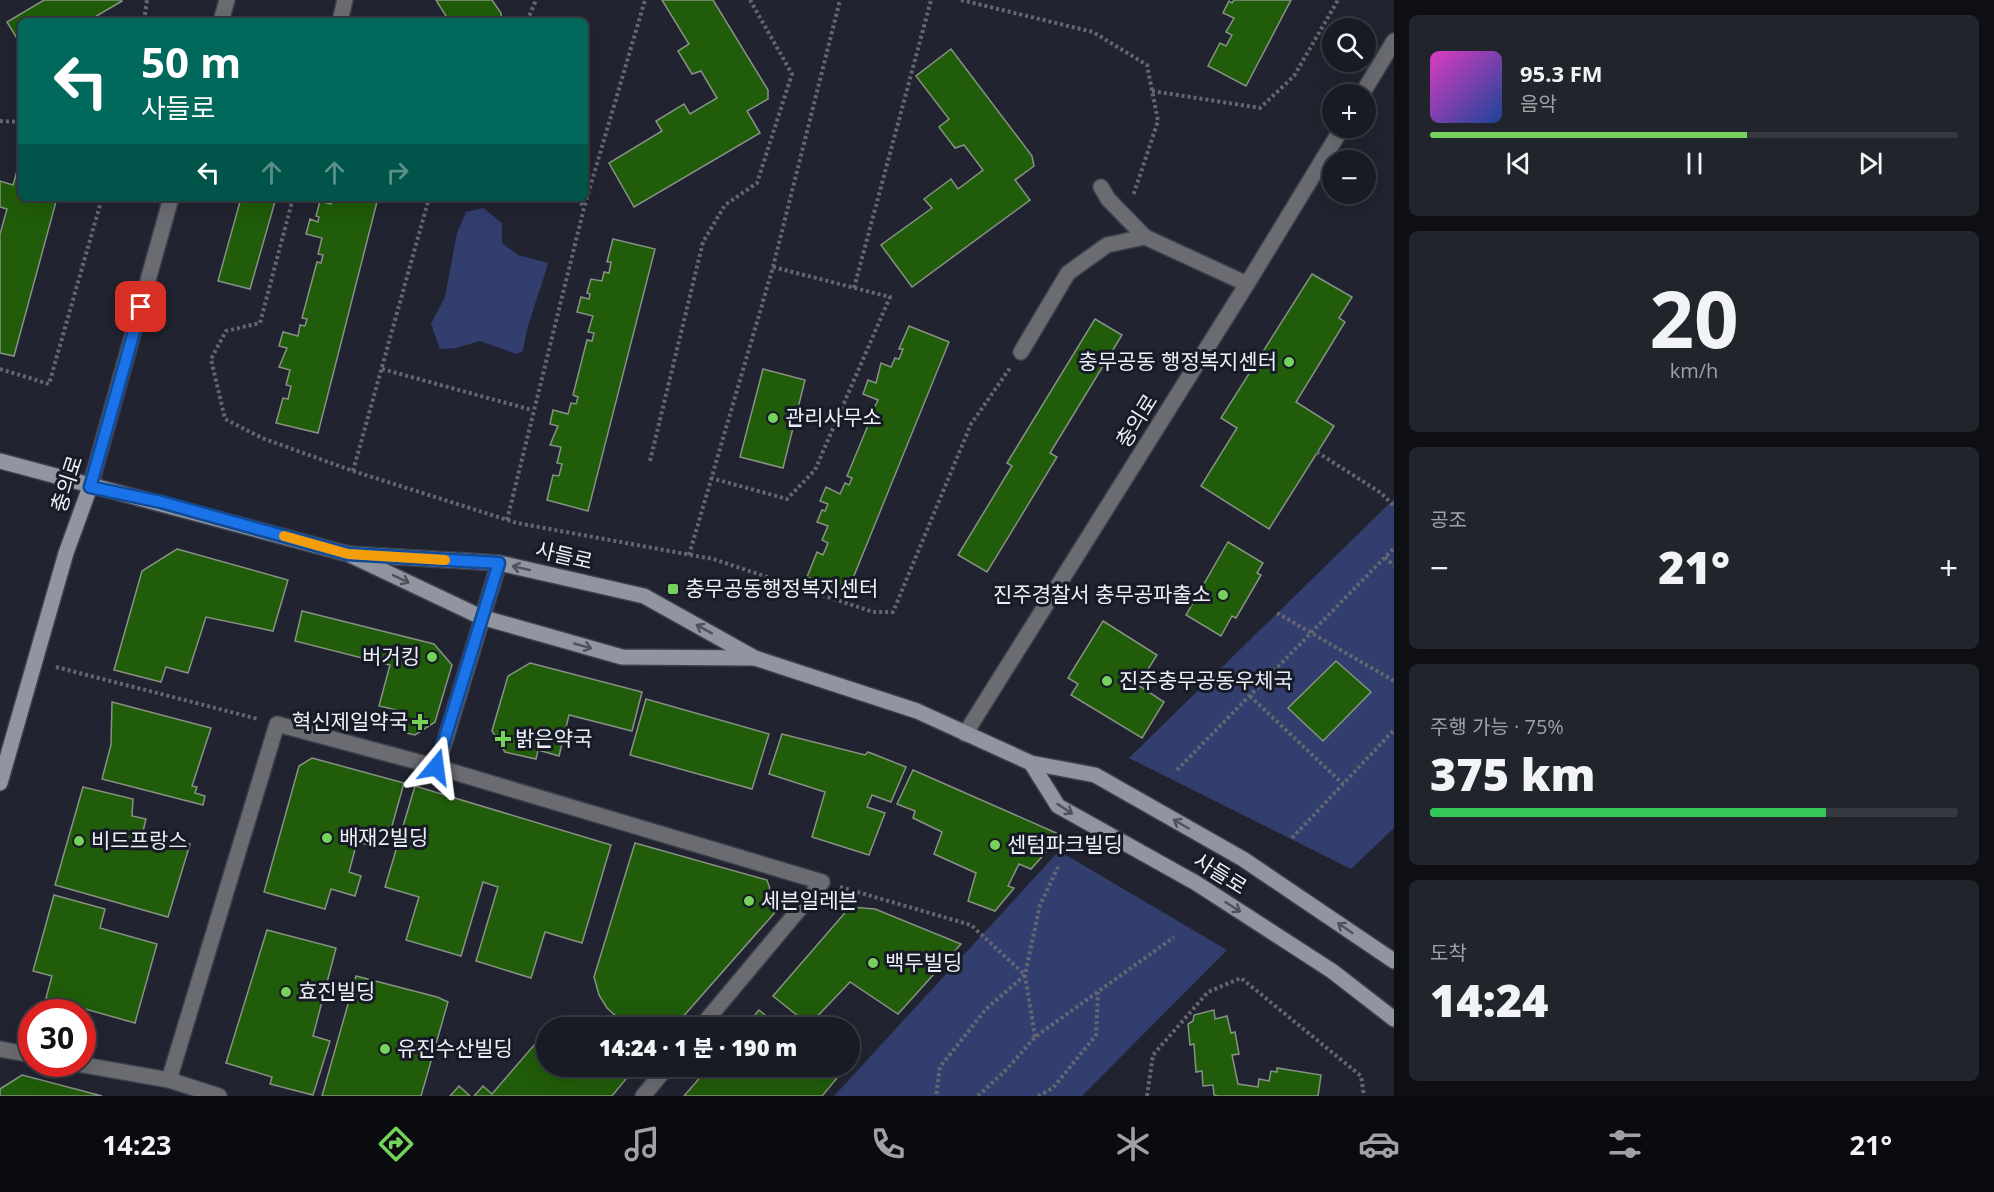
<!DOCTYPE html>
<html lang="ko">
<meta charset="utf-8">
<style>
body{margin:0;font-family:"Open Sans","Noto Sans KR",sans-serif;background:#22242c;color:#f1f3f6;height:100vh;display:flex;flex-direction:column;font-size:22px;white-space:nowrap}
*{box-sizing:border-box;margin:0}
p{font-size:20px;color:#9fa1a6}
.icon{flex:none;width:33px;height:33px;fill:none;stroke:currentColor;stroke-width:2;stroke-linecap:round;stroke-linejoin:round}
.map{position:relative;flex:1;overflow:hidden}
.drawer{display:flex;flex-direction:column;gap:15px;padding:15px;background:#0e0f14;width:600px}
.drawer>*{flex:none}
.hud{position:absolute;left:18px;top:18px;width:570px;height:183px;border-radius:9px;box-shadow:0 6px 24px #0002,0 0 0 2px #373941;background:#00695c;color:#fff;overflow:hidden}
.tools{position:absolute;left:1322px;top:18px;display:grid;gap:12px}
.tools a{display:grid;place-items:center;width:54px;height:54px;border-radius:50%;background:#191b24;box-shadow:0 6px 24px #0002,0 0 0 2px #373941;font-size:30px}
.speed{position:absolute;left:18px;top:999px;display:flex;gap:12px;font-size:30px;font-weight:700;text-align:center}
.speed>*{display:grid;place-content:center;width:78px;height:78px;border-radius:50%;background:#191b24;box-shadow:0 6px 24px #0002,0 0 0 2px #373941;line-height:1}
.speed .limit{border:9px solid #d22;background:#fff;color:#111}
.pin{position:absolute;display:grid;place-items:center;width:51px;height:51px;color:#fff;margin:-26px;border-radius:12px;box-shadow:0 3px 9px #0006}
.me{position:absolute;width:66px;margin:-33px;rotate:16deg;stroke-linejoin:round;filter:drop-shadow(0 0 4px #0008)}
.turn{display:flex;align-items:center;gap:21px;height:126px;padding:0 24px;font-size:27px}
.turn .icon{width:78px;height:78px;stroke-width:2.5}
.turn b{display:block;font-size:42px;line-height:51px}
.lanes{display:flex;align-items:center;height:57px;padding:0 24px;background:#0003;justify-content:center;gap:30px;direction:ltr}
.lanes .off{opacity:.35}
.big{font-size:45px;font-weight:800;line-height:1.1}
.drawer .card{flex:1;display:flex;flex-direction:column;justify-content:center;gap:9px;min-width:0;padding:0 21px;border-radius:9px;background:#22242c}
.drawer .dial{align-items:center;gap:0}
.dial b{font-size:78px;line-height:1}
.song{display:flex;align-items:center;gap:18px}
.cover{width:72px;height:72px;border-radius:9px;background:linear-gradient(135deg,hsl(310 70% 55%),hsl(220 70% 35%))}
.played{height:6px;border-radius:3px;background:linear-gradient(90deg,#75d25b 60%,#373941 60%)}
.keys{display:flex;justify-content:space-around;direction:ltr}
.heat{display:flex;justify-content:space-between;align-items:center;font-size:33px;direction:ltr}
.charge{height:9px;border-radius:4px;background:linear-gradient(90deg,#34c759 75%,#373941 0)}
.trip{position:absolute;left:536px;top:1017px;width:324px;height:60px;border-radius:30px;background:#191b24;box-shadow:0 6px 24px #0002,0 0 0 2px #373941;font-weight:800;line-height:60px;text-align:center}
.menu{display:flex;height:96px;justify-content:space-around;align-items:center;background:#0a0b0e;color:#9fa1a6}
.menu .icon{width:42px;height:42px}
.menu .selected{color:#75d25b}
.menu b{font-size:27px;color:#f1f3f6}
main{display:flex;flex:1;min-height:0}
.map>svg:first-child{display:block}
</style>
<main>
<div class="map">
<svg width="1394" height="1096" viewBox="0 0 1394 1096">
<rect width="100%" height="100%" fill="#212430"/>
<g fill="#323e6e">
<path d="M 483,208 L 502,223 L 502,243 L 518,255 L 548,263 C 540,293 527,321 523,351 L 516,354 L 480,341 L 456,348 L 440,349 L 431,324 L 445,297 L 457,233 L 466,212 Z"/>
<polygon points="1394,499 1394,828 1351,869 1129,758"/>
<polygon points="1059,851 1227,950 1082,1096 834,1096"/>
</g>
<g fill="#205c09" stroke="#879184" stroke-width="1.5">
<polygon points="44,0 121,0 122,1 88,21 21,21 21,45 7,22"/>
<polygon points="436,0 492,0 501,13 502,21 449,21"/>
<polygon points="662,0 713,0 768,90 768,99 747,111 760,133 634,207 609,163 662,131 656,121 684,104 690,114 717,98 701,71 692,74 678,51 689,44"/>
<polygon points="1234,0 1291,0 1246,86 1208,66 1220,43 1226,46 1232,35 1226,32 1234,18 1223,13 1229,1 1232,3"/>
<polygon points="951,49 1032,156 1034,166 1015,180 1030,200 912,287 881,245 932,208 924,199 951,179 958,189 983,170 964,145 955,148 939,127 949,119 916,76"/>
<polygon points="21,157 21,198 57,198 14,356 0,353 0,234 7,209 0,207 0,181 13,185"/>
<polygon points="241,198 276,198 250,289 218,281"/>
<polygon points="333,198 378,198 318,433 276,423 283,398 288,399 291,386 286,385 290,370 279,367 287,348 279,346 283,332 298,336 300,325 305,326 307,319 302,318 317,262 321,263 323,255 318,254 322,238 306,234 310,219 318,222 319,217 316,216 320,201 331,204"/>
<polygon points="613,239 655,249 588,511 547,500 553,475 559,476 562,464 557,463 561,447 550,445 558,426 550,424 553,410 568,414 571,403 576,404 578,397 573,395 587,340 592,341 594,333 588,332 593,316 577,312 581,297 589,299 590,294 587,293 591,279 602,281 604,272 609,273 611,262 607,262"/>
<polygon points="1312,274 1352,297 1339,318 1345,322 1296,402 1334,426 1269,529 1201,486 1237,428 1221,418"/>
<polygon points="1095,319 1122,335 1050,453 1057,457 987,572 958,555 1012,466 1007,463"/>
<polygon points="909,326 949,342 847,593 807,577 817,552 823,555 828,543 822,540 828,526 817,522 822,510 825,511 828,504 820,501 826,487 840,494 845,483 849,485 852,478 847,476 869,423 873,425 876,417 871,415 878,400 863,394 868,380 876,383 881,363 891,367 895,358 899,359 903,349 899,349"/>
<polygon points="763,369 805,380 783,468 740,457"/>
<polygon points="1228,542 1263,563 1257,573 1261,575 1236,618 1232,616 1221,636 1186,615"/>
<polygon points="177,549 288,580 273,631 206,617 188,673 166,667 161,682 114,670 142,571"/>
<polygon points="302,611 434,644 452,665 435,722 415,735 402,732 404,722 395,720 397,710 379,706 390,665 295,641"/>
<polygon points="1103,621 1157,655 1138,685 1164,702 1142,738 1071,695 1078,684 1068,678"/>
<polygon points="1336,661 1371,692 1323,741 1288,708"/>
<polygon points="530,663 642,692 632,731 569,715 559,756 538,750 536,759 505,752 492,731 508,676"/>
<polygon points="646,699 769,734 752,789 630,755"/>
<polygon points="112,702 211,728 192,786 197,787 195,793 205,796 203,805 102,779 111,745"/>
<polygon points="782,734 865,755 868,752 906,767 891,802 872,795 867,807 885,813 869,855 812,837 825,792 769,774"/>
<polygon points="312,758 404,783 390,833 378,830 373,846 357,842 349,872 361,876 355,896 331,889 325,909 264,892 299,766"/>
<polygon points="913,770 1061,835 1031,869 1019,864 1008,886 1014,888 995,911 968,901 976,873 934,854 942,832 913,818 915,811 897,804"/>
<polygon points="415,786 611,845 582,943 545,932 531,978 476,961 498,887 483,882 461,956 406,940 419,897 385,887"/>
<polygon points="83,787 133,799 132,816 146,819 143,831 190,844 168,917 55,885"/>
<polygon points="635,843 767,880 777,910 673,1028 629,1028 607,1008 599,995 594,977"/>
<polygon points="54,895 105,909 100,928 157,944 135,1023 46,998 52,976 33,971"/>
<polygon points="850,907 875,909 961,944 898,1014 850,982 809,1025 773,996"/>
<polygon points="267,930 336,948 313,1036 330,1041 313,1095 270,1084 272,1077 226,1063"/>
<polygon points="356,976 437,997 448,1002 421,1096 322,1096"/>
<polygon points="759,1010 780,1028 744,1028"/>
<polygon points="1214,1010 1215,1019 1227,1016 1231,1033 1235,1032 1239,1054 1232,1055 1238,1084 1258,1087 1259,1079 1269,1081 1271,1071 1277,1072 1277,1068 1321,1075 1318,1096 1218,1096 1214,1095 1213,1085 1203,1086 1202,1071 1196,1072 1194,1044 1190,1045 1188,1024 1193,1021 1194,1015"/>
<polygon points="542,1036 546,1039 546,1066 631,1066 634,1069 612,1096 474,1096 483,1086 492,1094"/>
<polygon points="710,1066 824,1066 837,1078 822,1096 684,1096"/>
<polygon points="22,1075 102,1096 0,1096 0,1089"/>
<polygon points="459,1086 470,1096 450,1096"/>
</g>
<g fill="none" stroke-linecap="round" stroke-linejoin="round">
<defs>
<g id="lane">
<polyline points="340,21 345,0"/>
<polyline points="1101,187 1108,199 1145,237 1247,284"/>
<polyline points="1021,352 1068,273 1107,245 1145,237"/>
</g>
<g id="street">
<polyline points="221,21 227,0"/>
<polyline points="1362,94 1394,41"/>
<polyline points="90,487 171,198"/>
<polyline points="965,734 1247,284 1342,128"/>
<polyline points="437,767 822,882 700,1028"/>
<polyline points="0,1049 32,1055"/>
<polyline points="78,1064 169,1080 219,1096"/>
<polyline points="169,1080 277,724 437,767 499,563"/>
<polyline points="643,1096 668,1066"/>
</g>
<g id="secondary">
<polyline points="0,461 348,554 481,617 622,657 754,658"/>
<polyline points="348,554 499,563 644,596 755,658 917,711 1031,763 1095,775 1243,859 1394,961"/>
<polyline points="1031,763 1058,806 1196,883 1332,971 1394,1019"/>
<polyline points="0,783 66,553 90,487"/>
</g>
</defs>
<use href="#lane" stroke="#3d404c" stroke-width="18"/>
<use href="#street" stroke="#3d404c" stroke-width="18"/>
<use href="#secondary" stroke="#3d404c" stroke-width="18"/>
<g stroke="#646772" stroke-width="4" stroke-dasharray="3 3" stroke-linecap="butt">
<polyline points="961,0 1093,32 1147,65 1158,121 1133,196"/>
<polyline points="144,21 147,0"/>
<polyline points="527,21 536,0"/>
<polyline points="1152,91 1260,108 1294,76 1338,0"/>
<polyline points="0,121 21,122"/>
<polyline points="293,198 260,323 226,331 211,359 225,419 262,438 353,471 517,523 713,559 873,612 893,612 971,424 1010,368"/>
<polyline points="577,198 584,207"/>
<polyline points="773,267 840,0"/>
<polyline points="854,288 931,0"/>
<polyline points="0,369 49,384 102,198"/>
<polyline points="382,369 532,410"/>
<polyline points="1317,452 1381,493 1394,506"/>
<polyline points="650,461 703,242 725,205 757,183 792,74 750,0"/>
<polyline points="353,471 429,198"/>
<polyline points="507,520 584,208 645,0"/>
<polyline points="689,555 773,267 890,297 815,470 787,499 711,478"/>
<polyline points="1385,557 1394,566"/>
<polyline points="1277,613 1394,681"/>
<polyline points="56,667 258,719"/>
<polyline points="1250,696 1343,784"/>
<polyline points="1177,770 1394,548"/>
<polyline points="1292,838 1394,730"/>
<polyline points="840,887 971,925 1025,975 986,1009 940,1067 936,1096"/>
<polyline points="1035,1037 1025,975 1040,905 1058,867"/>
<polyline points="978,1096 1007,1069 1035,1037 1174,937"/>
<polyline points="1038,1096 1053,1088 1096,1035 1098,992"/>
<polyline points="1147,1096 1153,1055 1208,992 1241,978 1361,1076 1364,1096"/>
</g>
<use href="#lane" stroke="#6a6c72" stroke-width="15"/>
<use href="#street" stroke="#6a6c72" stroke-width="15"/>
<use href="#secondary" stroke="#91959f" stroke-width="15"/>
</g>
<defs><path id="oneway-shaft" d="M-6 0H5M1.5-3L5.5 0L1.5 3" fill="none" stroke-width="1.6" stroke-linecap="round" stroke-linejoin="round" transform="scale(1.5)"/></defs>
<g stroke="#4e525c">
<use href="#oneway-shaft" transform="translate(521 568) rotate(-167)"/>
<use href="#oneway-shaft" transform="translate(401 579) rotate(26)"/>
<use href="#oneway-shaft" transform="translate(704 629) rotate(-151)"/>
<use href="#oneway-shaft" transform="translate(583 646) rotate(16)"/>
<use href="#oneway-shaft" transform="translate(1065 809) rotate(33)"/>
<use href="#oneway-shaft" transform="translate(1181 824) rotate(-150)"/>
<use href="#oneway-shaft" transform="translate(1233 907) rotate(33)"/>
<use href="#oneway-shaft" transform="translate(1345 928) rotate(-146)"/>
</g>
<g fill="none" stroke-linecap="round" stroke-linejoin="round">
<defs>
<polyline id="route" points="141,307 90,487 161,502 348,554 499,563 436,767"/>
</defs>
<use href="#route" stroke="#114b97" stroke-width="15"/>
<use href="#route" stroke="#1a73e8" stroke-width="10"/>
<polyline stroke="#f59e0b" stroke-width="10" points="284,536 348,554 445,560"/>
</g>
<g fill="#75d25b" stroke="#171b26" stroke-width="2">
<circle cx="1289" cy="362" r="6"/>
<circle cx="773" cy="418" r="6"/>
<rect x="667" y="583" width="12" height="12" rx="3"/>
<circle cx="1223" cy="595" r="6"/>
<circle cx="432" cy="657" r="6"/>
<circle cx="1107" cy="681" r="6"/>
<path d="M417 713h6v6h6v6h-6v6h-6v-6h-6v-6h6z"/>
<path d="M500 730h6v6h6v6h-6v6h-6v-6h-6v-6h6z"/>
<circle cx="327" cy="838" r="6"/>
<circle cx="79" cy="841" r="6"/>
<circle cx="995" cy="845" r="6"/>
<circle cx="749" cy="901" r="6"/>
<circle cx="873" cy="963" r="6"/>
<circle cx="286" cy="992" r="6"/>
<circle cx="385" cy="1049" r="6"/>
</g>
<g text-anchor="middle" stroke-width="6" stroke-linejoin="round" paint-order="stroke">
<g font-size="21" fill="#eceff7" stroke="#171b26" text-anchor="start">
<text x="1277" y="369" text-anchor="end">충무공동 행정복지센터</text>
<text x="785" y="425">관리사무소</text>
<text x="685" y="596">충무공동행정복지센터</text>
<text x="1211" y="602" text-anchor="end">진주경찰서 충무공파출소</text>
<text x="420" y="664" text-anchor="end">버거킹</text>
<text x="1119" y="688">진주충무공동우체국</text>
<text x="408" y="729" text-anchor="end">혁신제일약국</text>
<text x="515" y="746">밝은약국</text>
<text x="339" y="845">배재2빌딩</text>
<text x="91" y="848">비드프랑스</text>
<text x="1007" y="852">센텀파크빌딩</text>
<text x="761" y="908">세븐일레븐</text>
<text x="885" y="970">백두빌딩</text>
<text x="298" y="999">효진빌딩</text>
<text x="397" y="1056">유진수산빌딩</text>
</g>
<g font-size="21" fill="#eceff7" stroke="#171b26">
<text transform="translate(1137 421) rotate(-58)" y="7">충의로</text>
<text transform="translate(67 484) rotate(-72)" y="7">충의로</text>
<text transform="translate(564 556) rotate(13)" y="7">사들로</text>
<text transform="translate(1220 874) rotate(32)" y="7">사들로</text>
</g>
</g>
</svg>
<div class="tools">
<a><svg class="icon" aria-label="search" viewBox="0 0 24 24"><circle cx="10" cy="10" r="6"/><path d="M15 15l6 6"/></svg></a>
<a>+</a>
<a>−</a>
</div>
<div class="speed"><div class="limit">30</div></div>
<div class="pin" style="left:141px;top:307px;background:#d93025"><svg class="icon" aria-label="arrive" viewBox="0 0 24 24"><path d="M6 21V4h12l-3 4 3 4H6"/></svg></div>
<svg class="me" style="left:436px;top:767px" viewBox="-20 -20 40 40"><path d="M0-17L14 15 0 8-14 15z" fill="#1a73e8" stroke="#fff" stroke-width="4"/></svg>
<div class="trip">14:24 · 1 분 · 190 m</div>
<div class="hud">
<div class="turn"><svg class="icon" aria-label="left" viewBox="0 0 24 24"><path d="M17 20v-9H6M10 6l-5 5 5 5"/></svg><div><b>50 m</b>사들로</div></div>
<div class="lanes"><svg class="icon" aria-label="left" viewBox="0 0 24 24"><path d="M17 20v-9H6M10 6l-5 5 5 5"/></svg><svg class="icon off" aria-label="ahead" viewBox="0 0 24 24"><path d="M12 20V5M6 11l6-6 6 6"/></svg><svg class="icon off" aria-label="ahead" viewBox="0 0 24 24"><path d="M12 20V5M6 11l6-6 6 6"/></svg><svg class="icon off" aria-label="right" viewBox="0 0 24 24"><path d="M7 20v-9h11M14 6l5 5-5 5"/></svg></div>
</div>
</div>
<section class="drawer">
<div class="card">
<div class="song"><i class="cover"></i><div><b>95.3 FM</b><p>음악</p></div></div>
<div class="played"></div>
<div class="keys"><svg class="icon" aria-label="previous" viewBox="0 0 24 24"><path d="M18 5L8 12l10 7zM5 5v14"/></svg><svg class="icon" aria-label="pause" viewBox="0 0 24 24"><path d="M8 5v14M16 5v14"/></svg><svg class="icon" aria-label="next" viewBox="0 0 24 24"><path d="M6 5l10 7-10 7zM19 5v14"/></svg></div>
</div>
<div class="card dial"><b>20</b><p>km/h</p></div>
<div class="card"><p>공조</p>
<div class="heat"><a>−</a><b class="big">21°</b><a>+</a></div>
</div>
<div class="card"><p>주행 가능 · 75%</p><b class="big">375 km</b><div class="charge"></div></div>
<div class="card"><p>도착</p><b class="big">14:24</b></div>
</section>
</main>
<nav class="menu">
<b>14:23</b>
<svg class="icon selected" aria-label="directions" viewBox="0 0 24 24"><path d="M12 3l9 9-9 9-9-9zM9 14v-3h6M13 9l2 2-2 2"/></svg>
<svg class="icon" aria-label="music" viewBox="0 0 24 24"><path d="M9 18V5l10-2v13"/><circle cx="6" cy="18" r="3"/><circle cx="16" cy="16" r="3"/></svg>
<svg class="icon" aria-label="phone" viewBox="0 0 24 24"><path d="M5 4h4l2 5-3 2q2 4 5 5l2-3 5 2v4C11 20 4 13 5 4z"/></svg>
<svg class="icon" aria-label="climate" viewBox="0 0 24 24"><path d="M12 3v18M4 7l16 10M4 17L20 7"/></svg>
<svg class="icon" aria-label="car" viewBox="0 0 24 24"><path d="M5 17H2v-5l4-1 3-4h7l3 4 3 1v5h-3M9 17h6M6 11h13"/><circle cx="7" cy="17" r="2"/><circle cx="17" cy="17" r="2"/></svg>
<svg class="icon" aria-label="filters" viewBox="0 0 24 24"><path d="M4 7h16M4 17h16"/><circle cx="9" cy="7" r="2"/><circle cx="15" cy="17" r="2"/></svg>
<b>21°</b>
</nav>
